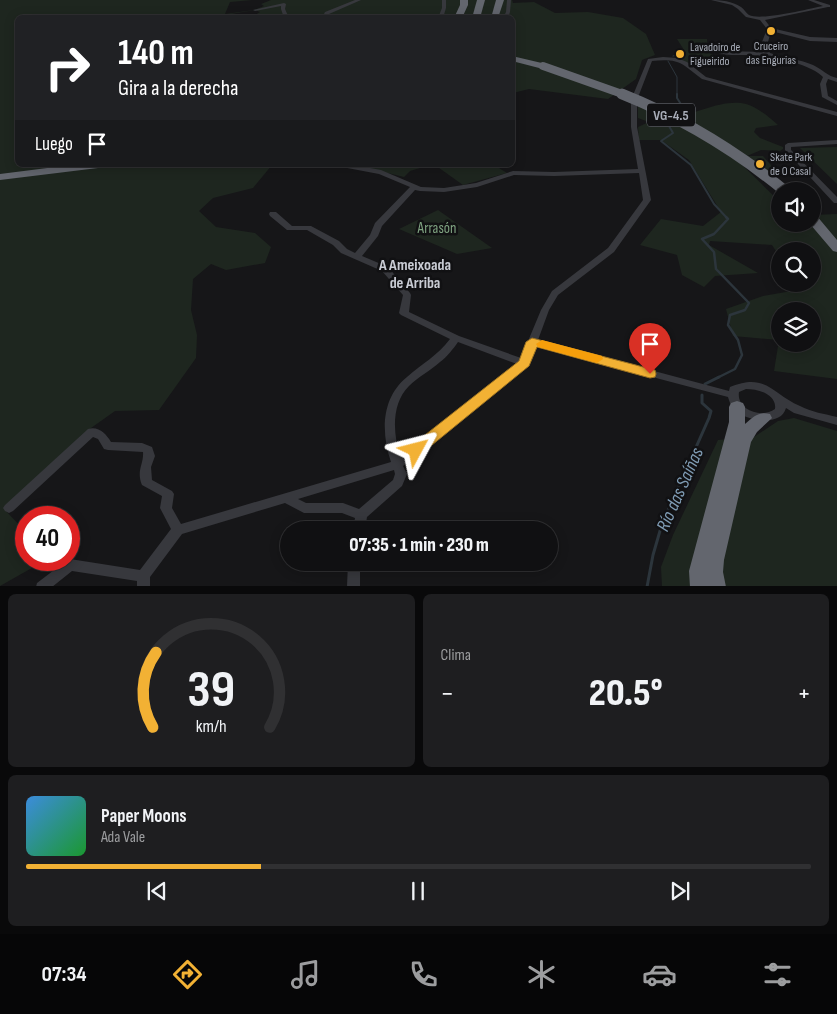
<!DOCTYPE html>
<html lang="es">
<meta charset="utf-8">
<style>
body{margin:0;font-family:"Sofia Sans Condensed",sans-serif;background:#1e1e20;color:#f1f3f6;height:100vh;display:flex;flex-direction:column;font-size:19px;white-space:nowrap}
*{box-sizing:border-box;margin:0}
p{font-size:16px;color:#9c9d9f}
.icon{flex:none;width:28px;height:28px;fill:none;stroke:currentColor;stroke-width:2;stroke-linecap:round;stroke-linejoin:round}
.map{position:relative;height:586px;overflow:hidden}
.drawer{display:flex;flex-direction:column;gap:8px;padding:8px;background:#09090a;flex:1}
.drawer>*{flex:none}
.hud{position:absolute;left:15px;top:15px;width:500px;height:152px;border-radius:8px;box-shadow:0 2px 12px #0003,0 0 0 1px #303032;background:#202124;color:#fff;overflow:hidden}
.fabs{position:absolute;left:771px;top:182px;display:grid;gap:10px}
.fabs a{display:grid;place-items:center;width:50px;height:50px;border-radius:50%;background:#101012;box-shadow:0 2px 12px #0003,0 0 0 1px #303032;font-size:25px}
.speed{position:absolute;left:15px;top:506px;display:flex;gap:10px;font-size:25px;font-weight:700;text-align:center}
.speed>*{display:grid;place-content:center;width:65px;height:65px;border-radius:50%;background:#101012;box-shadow:0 2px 12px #0003,0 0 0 1px #303032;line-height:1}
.speed .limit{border:8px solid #d22;background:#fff;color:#111}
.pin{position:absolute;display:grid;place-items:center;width:42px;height:42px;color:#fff;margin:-51px -21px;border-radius:50% 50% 50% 0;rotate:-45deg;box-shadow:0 0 5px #0007}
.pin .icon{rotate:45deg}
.me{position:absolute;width:55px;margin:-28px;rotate:52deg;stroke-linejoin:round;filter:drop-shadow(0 0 4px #0008)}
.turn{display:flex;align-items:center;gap:18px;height:105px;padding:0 20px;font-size:22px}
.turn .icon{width:65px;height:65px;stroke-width:2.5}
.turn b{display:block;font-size:35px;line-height:42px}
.then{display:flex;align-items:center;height:48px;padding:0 20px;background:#0003;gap:10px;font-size:19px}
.big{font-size:38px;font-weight:800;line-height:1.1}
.drawer .card{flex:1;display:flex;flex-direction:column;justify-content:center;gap:8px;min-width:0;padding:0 18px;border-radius:8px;background:#1e1e20}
.drawer .dial{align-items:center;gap:0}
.dial svg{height:130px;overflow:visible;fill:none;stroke:#303032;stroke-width:7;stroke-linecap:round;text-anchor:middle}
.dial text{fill:#f1f3f6;stroke:none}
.song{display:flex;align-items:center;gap:15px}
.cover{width:60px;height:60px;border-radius:8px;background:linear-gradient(135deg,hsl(210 70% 55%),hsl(130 70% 35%))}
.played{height:5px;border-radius:2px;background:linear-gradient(90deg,#f2b134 30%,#303032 30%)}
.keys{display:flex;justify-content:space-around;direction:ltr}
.heat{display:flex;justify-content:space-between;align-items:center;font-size:28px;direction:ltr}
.drawer .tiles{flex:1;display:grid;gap:8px;grid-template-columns:1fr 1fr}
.card:last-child{grid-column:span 2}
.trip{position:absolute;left:280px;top:521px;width:278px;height:50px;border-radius:25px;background:#101012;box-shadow:0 2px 12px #0003,0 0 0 1px #303032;font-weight:800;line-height:50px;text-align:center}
.menu{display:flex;height:80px;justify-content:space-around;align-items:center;background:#060607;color:#9c9d9f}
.menu .icon{width:35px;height:35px}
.menu .selected{color:#f2b134}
.menu b{font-size:22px;color:#f1f3f6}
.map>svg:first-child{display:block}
</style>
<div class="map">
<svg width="837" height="587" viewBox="0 0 837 587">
<rect width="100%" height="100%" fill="#161618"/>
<g fill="#1e261f" fill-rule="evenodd">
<polygon points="0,0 252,0 230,2 225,14 254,10 264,6 261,4 271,0 512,0 513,3 534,2 555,13 588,12 623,18 646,34 655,55 642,60 636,79 608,99 529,89 513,93 512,18 252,17 260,12 255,10 225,15 230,18 18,18 18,165 272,165 253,188 213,198 199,211 216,227 255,233 271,247 265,263 226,270 211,264 193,279 191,310 197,335 196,358 159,410 115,411 84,433 4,509 26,532 26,560 46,560 0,586"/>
<polygon points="677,39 707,39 708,52 717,57 691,66 675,58 686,53"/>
<path d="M 638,101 L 674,118 C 694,114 725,98 746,104 C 757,107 769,117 778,125 L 756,128 L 754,132 L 760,138 L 783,147 L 783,149 L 780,151 L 761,150 L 747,156 L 763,156 L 777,172 L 757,172 L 737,160 L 780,202 L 780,224 L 812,224 L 813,215 L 837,214 L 837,379 L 774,371 L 779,340 L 733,336 L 726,309 L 763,296 L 803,289 L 799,284 L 812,284 L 812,251 L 780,251 L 780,257 L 772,245 L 710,241 L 709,245 L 758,273 L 715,276 L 704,287 L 682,275 L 677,255 L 640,245 L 661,219 L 703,226 L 721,212 L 689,160 L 661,140 L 639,140 L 638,127 L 649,122 L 638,118 ZM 780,311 L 812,311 L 812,344 L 780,344 Z"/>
<polygon points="837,147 837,184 800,148"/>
<polygon points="355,165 430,165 410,171 404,177"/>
<polygon points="435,165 494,165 507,173 463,185"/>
<polygon points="438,210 492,248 457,254 399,229"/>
<polygon points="794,418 837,431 837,586 662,586 661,567 673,535 718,440 754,437 778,421"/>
</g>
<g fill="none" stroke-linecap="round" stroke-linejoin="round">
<g stroke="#2c353c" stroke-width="1">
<polyline points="673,56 677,55"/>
<polyline points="668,61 677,77 677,95"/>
</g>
<g stroke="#2c353c" stroke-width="2">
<polyline points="674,114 684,109 677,98 677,94"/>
<polyline points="665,119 673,133 661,141 691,165 714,204 727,218"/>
</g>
<polyline stroke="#2c353c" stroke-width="2.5" points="717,378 735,369 742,355 738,340 728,325 730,315 745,310 749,303 716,269 714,252 702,239 714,234 728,219 726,217"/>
<g stroke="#2c353c" stroke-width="3">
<polyline points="705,384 719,377"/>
<polyline points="647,587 653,555 662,524 709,418 711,411 702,403 702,395"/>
</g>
<g fill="#37383d" fill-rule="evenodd">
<polygon points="355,0 361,0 329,14 327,18 322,18 325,12"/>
<polygon points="442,0 446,0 446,8 443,18 438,18 442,8"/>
<polygon points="507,0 511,0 510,12 508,18 503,18 506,12"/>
<path d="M 711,0 C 721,0 732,1 741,7 C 744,9 746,13 749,15 C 761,21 808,9 823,6 L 808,0 L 814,0 L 830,5 L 830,7 L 828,7 L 765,20 L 771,28 L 810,37 L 837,38 L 837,42 L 810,41 L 771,31 L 768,42 L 771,47 L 770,53 C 784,58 799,59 813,65 C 822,69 827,76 837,78 L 837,82 L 828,79 L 826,84 L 828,96 L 837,101 L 837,105 L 822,97 L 820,84 L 823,77 C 813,66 779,57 764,56 C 750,54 735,56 720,54 L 719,53 L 722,51 L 765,52 L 765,47 L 762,42 L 767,29 L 760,20 L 746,17 L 738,9 L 732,5 Z"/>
<polygon points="284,3 286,4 285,9 289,18 284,18 281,9 281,6 255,11 253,10"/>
<path d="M 663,57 L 677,58 L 687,62 L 706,77 L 837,112 L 837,116 L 702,79 C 696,75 691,70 685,66 C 676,59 663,60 652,61 L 637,100 L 637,127 L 651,200 L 614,252 L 558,295 L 549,310 L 538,340 L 729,391 L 730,387 C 766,372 772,394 800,406 C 811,412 825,414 837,417 L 837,425 L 794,413 L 786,408 C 781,427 747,421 736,411 C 731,407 730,403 728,397 L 535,346 L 527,365 L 403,466 L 407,474 L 402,486 L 367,517 L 365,530 L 353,530 L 355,518 L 342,513 L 304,513 L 285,503 L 182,534 L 150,577 L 150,587 L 137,587 L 137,581 L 72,571 L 52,587 L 36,587 L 37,583 L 66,561 L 70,559 L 140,570 L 171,529 L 160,508 L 162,496 L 142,485 C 136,471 144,464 143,452 L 108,450 L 104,449 L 98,439 L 93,437 L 13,511 L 9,513 L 5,511 L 3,508 L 5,505 L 88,429 C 99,426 106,434 111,442 L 142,443 L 152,447 L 155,456 L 151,467 L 152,480 L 172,491 L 174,494 L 172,508 L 181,524 L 391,462 C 381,433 381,398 407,377 C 423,363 437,356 450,339 L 401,315 L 399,313 L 403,295 L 382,271 L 341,253 L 333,245 L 307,230 L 287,230 L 270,216 L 269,214 L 270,212 L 276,212 L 292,226 L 311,226 L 339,241 L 347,249 L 355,253 L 370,235 L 375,223 L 410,187 L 379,174 L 342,167 L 339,165 L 354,165 L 381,170 L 421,187 L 444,188 L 476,183 L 513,171 L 554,172 L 638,169 L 631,127 L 631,100 L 648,59 ZM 639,173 L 643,200 L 608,248 L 552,291 L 541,310 L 521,358 L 459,336 L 409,312 L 411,295 L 410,293 L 388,267 L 362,256 L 378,236 L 382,226 L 415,190 L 420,191 L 444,192 L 477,187 L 514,175 L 554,176 ZM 458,342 L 517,364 L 400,456 C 393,433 391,404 409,386 C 418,377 430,371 440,362 C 447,357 453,349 458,342 ZM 746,389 C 758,389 777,394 775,409 C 762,419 736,410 739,392 ZM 394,470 L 395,474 L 393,480 L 359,509 L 343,503 L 306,503 L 298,499 Z"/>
<polygon points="837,140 837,144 791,147 791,150 837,197 837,203 834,203 785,150 785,145 788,143"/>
<polygon points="348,562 360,562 360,587 347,587"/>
</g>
<g fill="#63666e" fill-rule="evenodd">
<polygon points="460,0 468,0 468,5 462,18 454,18 460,5"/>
<polygon points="477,0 485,0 480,18 472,18"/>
<polygon points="496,0 504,0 498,18 491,18"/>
<polygon points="512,56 546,64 547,66 543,69 512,61"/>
<polygon points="71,165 103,165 98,168 0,180 0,174"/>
<polygon points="812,215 816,215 837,240 837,252 833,251 810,224 812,224"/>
<path d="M 737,401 L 743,403 L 745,407 L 745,424 C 753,417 759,411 770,414 L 772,418 L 757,432 L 751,442 L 724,560 L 723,572 L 726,587 L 690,587 L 689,571 L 729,422 L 729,407 L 731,403 Z"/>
</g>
<polyline stroke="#63666e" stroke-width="8" points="543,66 625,95"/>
<path stroke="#63666e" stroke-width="11" d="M 622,94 C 682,118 735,150 785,191"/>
</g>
<polygon fill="#f2b134" stroke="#9d7322" points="532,338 655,370 656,374 655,377 650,378 537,347 529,366 421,454 416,455 411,454 409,450 411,446 519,361 526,342"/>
<polygon fill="#f59e0b" points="542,340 602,356 603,359 597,363 538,347 536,344"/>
<g fill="#f2b134" stroke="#111113" stroke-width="2">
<circle cx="771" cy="31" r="5"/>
<circle cx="680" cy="54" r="5"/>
<circle cx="760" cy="164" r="5"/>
</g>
<g text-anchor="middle" stroke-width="5" stroke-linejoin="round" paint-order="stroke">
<g font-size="12" fill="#a8adb8" stroke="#111113" text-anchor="start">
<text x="771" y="50" text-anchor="middle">Cruceiro<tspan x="771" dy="14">das Engurias</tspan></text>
<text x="690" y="51">Lavadoiro de<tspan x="690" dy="14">Figueirido</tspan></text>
<text x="770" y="161">Skate Park<tspan x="770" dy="14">de O Casal</tspan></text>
</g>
<rect fill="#111113" stroke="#7b7e86" stroke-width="1" x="647" y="103.5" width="48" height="23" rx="4"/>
<g font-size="14" font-weight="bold" fill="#a8adb8">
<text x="671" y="120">VG-4.5</text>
</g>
<g font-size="15" fill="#7fa381" stroke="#111113">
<text x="437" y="233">Arrasón</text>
</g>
<g font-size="16" font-weight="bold" fill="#c9ccd4" stroke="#111113">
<text x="415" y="270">A Ameixoada<tspan x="415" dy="18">de Arriba</tspan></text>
</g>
<g font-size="19" font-style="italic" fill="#7f9bb3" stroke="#111113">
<text transform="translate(679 489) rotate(-66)" y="7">Río das Saíñas</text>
</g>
</g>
</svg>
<div class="fabs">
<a><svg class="icon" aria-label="sound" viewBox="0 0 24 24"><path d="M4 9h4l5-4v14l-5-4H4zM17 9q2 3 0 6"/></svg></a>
<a><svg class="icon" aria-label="search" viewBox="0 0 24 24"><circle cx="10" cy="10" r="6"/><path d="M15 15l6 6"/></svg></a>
<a><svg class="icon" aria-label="layers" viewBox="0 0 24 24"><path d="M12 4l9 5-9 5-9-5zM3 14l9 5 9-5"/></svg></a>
</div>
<div class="speed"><div class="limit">40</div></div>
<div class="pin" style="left:650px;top:374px;background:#d93025"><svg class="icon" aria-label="arrive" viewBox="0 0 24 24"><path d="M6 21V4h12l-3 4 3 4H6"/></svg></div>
<svg class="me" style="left:416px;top:450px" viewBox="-20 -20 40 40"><path d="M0-17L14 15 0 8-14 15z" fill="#f2b134" stroke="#fff" stroke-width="4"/></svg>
<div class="trip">07:35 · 1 min · 230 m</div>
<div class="hud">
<div class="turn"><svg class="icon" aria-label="right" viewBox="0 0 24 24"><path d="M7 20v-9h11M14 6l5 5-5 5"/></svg><div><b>140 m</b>Gira a la derecha</div></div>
<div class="then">Luego<svg class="icon" aria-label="arrive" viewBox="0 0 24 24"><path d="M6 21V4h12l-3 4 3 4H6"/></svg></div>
</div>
</div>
<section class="drawer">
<div class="tiles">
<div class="card dial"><svg viewBox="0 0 100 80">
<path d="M14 69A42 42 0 1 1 86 69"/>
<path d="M14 69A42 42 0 0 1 16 23" stroke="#f2b134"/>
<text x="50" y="56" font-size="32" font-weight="700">39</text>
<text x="50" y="72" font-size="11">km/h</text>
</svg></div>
<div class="card"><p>Clima</p>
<div class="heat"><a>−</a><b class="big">20.5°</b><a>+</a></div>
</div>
<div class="card">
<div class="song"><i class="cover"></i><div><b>Paper Moons</b><p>Ada Vale</p></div></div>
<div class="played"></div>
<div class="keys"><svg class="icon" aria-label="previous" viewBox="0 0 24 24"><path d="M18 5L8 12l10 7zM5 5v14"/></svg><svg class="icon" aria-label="pause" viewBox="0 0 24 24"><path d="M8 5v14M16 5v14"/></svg><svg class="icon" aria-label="next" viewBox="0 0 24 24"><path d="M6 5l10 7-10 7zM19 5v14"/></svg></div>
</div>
</div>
</section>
<nav class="menu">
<b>07:34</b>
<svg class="icon selected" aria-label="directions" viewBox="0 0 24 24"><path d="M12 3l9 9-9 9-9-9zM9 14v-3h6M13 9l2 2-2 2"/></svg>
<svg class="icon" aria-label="music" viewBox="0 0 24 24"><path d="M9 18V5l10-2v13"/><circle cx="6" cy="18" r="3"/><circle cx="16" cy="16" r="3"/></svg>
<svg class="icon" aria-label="phone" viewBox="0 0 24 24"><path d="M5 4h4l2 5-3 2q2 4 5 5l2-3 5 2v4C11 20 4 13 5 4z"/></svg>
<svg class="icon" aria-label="climate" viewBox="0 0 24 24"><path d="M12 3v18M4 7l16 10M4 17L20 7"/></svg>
<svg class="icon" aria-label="car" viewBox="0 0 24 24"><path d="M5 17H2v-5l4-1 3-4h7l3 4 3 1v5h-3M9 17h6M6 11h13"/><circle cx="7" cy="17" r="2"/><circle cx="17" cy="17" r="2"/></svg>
<svg class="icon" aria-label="filters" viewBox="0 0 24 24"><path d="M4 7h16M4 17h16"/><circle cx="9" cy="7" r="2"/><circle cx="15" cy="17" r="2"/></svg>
</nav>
